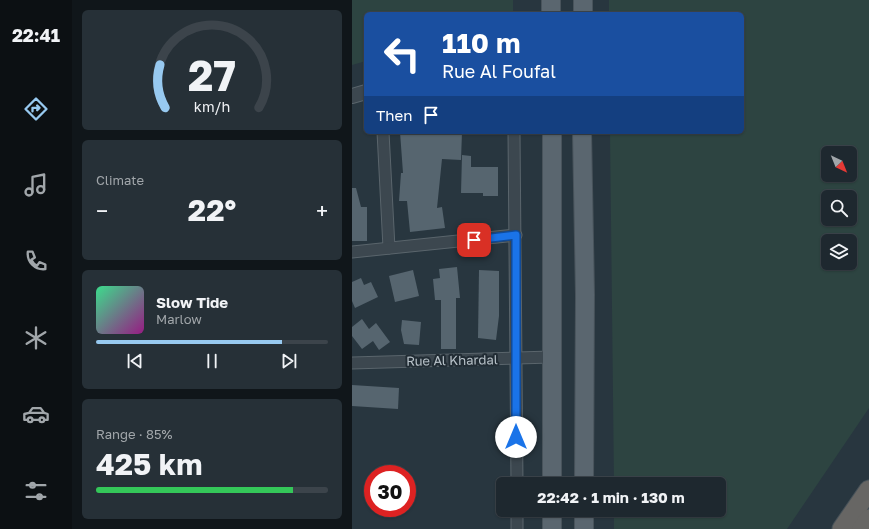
<!DOCTYPE html>
<meta charset="utf-8">
<style>
body{margin:0;font-family:"Golos Text",sans-serif;background:#263037;color:#f1f3f6;height:100vh;display:flex;flex-direction:column;font-size:15px;white-space:nowrap}
*{box-sizing:border-box;margin:0}
p{font-size:13px;color:#a1a6aa}
.icon{flex:none;width:22px;height:22px;fill:none;stroke:currentColor;stroke-width:2;stroke-linecap:round;stroke-linejoin:round}
.map{position:relative;flex:1;overflow:hidden}
.panel{display:flex;flex-direction:column;gap:10px;padding:10px;background:#10161a;width:280px}
.panel>*{flex:none}
.top-card{position:absolute;left:12px;top:12px;width:380px;height:122px;border-radius:6px;box-shadow:0 1px 3px #0004,0 0 0 1px #3c444b;background:#1a4fa0;color:#fff;overflow:hidden}
.needle{width:26px;rotate:137deg}
.fabs{position:absolute;left:469px;top:146px;display:grid;gap:8px}
.fabs a{display:grid;place-items:center;width:36px;height:36px;border-radius:6px;background:#1e282f;box-shadow:0 1px 3px #0004,0 0 0 1px #3c444b;font-size:20px}
.speed{position:absolute;left:12px;top:465px;display:flex;gap:8px;font-size:20px;font-weight:700;text-align:center}
.speed>*{display:grid;place-content:center;width:52px;height:52px;border-radius:50%;background:#1e282f;box-shadow:0 1px 3px #0004,0 0 0 1px #3c444b;line-height:1}
.speed .limit{border:6px solid #d22;background:#fff;color:#111}
.pin{position:absolute;display:grid;place-items:center;width:34px;height:34px;color:#fff;margin:-17px;border-radius:8px;box-shadow:0 2px 6px #0006}
.me{position:absolute;width:44px;margin:-22px;rotate:0deg;stroke-linejoin:round;filter:drop-shadow(0 0 3px #0008)}
.turn{display:flex;align-items:center;gap:14px;height:84px;padding:0 12px;font-size:18px}
.turn .icon{width:52px;height:52px;stroke-width:2.5}
.turn b{display:block;font-size:28px;line-height:34px}
.then{display:flex;align-items:center;height:38px;padding:0 12px;background:#0003;gap:8px;font-size:15px}
.big{font-size:30px;font-weight:700;line-height:1.1}
.panel .card{flex:1;display:flex;flex-direction:column;justify-content:center;gap:6px;min-width:0;padding:0 14px;border-radius:6px;background:#263037}
.panel .dial{align-items:center;gap:0}
.dial svg{height:104px;overflow:visible;fill:none;stroke:#3c444b;stroke-width:7;stroke-linecap:round;text-anchor:middle}
.dial text{fill:#f1f3f6;stroke:none}
.song{display:flex;align-items:center;gap:12px}
.cover{width:48px;height:48px;border-radius:6px;background:linear-gradient(135deg,hsl(150 70% 55%),hsl(310 70% 35%))}
.played{height:4px;border-radius:2px;background:linear-gradient(90deg,#97c9f0 80%,#3c444b 80%)}
.keys{display:flex;justify-content:space-around;direction:ltr}
.heat{display:flex;justify-content:space-between;align-items:center;font-size:22px;direction:ltr}
.charge{height:6px;border-radius:3px;background:linear-gradient(90deg,#34c759 85%,#3c444b 0)}
.trip{position:absolute;left:144px;top:477px;width:230px;height:40px;border-radius:6px;background:#1e282f;box-shadow:0 1px 3px #0004,0 0 0 1px #3c444b;font-weight:700;line-height:40px;text-align:center}
main{display:flex;flex:1;min-height:0}
.tabs{display:flex;flex-direction:column;width:72px;justify-content:space-around;align-items:center;background:#0c1013;color:#a1a6aa}
.tabs .icon{width:28px;height:28px}
.tabs .on{color:#97c9f0}
.tabs b{font-size:18px;color:#f1f3f6}
.map>svg:first-child{display:block}
</style>
<main>
<nav class="tabs">
<b>22:41</b>
<svg class="icon on" aria-label="directions" viewBox="0 0 24 24"><path d="M12 3l9 9-9 9-9-9zM9 14v-3h6M13 9l2 2-2 2"/></svg>
<svg class="icon" aria-label="music" viewBox="0 0 24 24"><path d="M9 18V5l10-2v13"/><circle cx="6" cy="18" r="3"/><circle cx="16" cy="16" r="3"/></svg>
<svg class="icon" aria-label="phone" viewBox="0 0 24 24"><path d="M5 4h4l2 5-3 2q2 4 5 5l2-3 5 2v4C11 20 4 13 5 4z"/></svg>
<svg class="icon" aria-label="climate" viewBox="0 0 24 24"><path d="M12 3v18M4 7l16 10M4 17L20 7"/></svg>
<svg class="icon" aria-label="car" viewBox="0 0 24 24"><path d="M5 17H2v-5l4-1 3-4h7l3 4 3 1v5h-3M9 17h6M6 11h13"/><circle cx="7" cy="17" r="2"/><circle cx="17" cy="17" r="2"/></svg>
<svg class="icon" aria-label="filters" viewBox="0 0 24 24"><path d="M4 7h16M4 17h16"/><circle cx="9" cy="7" r="2"/><circle cx="15" cy="17" r="2"/></svg>
</nav>
<section class="panel">
<div class="card dial"><svg viewBox="0 0 100 80">
<path d="M14 69A42 42 0 1 1 86 69"/>
<path d="M14 69A42 42 0 0 1 10 36" stroke="#97c9f0"/>
<text x="50" y="56" font-size="32" font-weight="700">27</text>
<text x="50" y="72" font-size="11">km/h</text>
</svg></div>
<div class="card"><p>Climate</p>
<div class="heat"><a>−</a><b class="big">22°</b><a>+</a></div>
</div>
<div class="card">
<div class="song"><i class="cover"></i><div><b>Slow Tide</b><p>Marlow</p></div></div>
<div class="played"></div>
<div class="keys"><svg class="icon" aria-label="previous" viewBox="0 0 24 24"><path d="M18 5L8 12l10 7zM5 5v14"/></svg><svg class="icon" aria-label="pause" viewBox="0 0 24 24"><path d="M8 5v14M16 5v14"/></svg><svg class="icon" aria-label="next" viewBox="0 0 24 24"><path d="M6 5l10 7-10 7zM19 5v14"/></svg></div>
</div>
<div class="card"><p>Range · 85%</p><b class="big">425 km</b><div class="charge"></div></div>
</section>
<div class="map">
<svg width="517" height="529" viewBox="0 0 517 529">
<rect width="100%" height="100%" fill="#28363f"/>
<g fill="#2d4441" fill-rule="evenodd">
<polygon points="0,0 161,0 161,14 14,14 14,61 0,65"/>
<path d="M 257,0 L 517,0 L 517,408 L 435,529 L 262,529 L 262,510 L 367,510 L 367,484 L 262,484 L 258,132 L 390,132 L 390,14 L 257,14 ZM 476,153 L 498,153 L 498,175 L 476,175 ZM 476,197 L 498,197 L 498,219 L 476,219 ZM 476,241 L 498,241 L 498,263 L 476,263 Z"/>
</g>
<g fill="#56656f">
<polygon points="48,132 110,132 109,160 90,159 85,208 90,207 93,228 58,232 55,201 47,201 49,173 51,173"/>
<polygon points="110,155 119,156 119,167 146,167 146,196 131,196 131,193 109,193"/>
<polygon points="0,188 4,188 9,207 15,207 15,241 0,241"/>
<polygon points="105,267 108,298 104,298 104,349 89,349 89,300 83,300 81,279 88,278 87,269"/>
<polygon points="61,270 67,296 43,302 37,276"/>
<polygon points="127,270 147,271 147,316 144,340 126,338"/>
<polygon points="9,278 12,285 19,282 26,297 3,308 0,301 0,282"/>
<polygon points="10,319 17,329 24,323 38,342 27,350 21,341 10,349 0,336 0,327"/>
<polygon points="50,320 69,322 67,345 52,344 49,330"/>
<polygon points="0,385 47,388 46,409 0,406"/>
</g>
<g fill="none" stroke-linecap="round" stroke-linejoin="round">
<defs>
<g id="minor">
<polyline points="31,132 37,248"/>
<polyline points="162,132 165,484"/>
<polyline points="0,252 164,235"/>
<polyline points="0,363 200,357"/>
<polyline points="165,510 165,529"/>
</g>
<polyline id="tertiary" points="0,96 14,92"/>
<g id="primary">
<polyline points="199,0 199,14"/>
<polyline points="231,0 231,14"/>
<polyline points="230,132 233,295 232,484"/>
<polyline points="200,484 200,132"/>
<polyline points="200,529 200,510"/>
<polyline points="232,529 232,510"/>
</g>
<g id="trunk">
<polyline points="490,529 517,490"/>
<polyline points="510,529 517,519"/>
</g>
</defs>
<use href="#minor" stroke="#5a656c" stroke-width="13"/>
<use href="#tertiary" stroke="#5a656c" stroke-width="16"/>
<use href="#primary" stroke="#48535b" stroke-width="20"/>
<use href="#trunk" stroke="#475259" stroke-width="21"/>
<use href="#minor" stroke="#3c474f" stroke-width="11"/>
<use href="#tertiary" stroke="#3c474f" stroke-width="14"/>
<use href="#primary" stroke="#5a666f" stroke-width="18"/>
<use href="#trunk" stroke="#676664" stroke-width="19"/>
</g>
<g fill="none" stroke-linecap="round" stroke-linejoin="round">
<defs>
<polyline id="route" points="122,240 164,235 164,437"/>
</defs>
<use href="#route" stroke="#114b97" stroke-width="10"/>
<use href="#route" stroke="#1a73e8" stroke-width="7"/>
</g>
<g text-anchor="middle" stroke-width="4" stroke-linejoin="round" paint-order="stroke">
<g font-size="13" fill="#b8c2c9" stroke="#212c34">
<text transform="translate(100 360) rotate(-1)" y="5">Rue Al Khardal</text>
</g>
</g>
</svg>
<div class="fabs">
<a><svg class="needle" viewBox="-14 -14 28 28"><path d="M0-13l5 13h-10z" fill="#e53935"/><path d="M0 13l5-13h-10z" fill="#a1a6aa"/></svg></a>
<a><svg class="icon" aria-label="search" viewBox="0 0 24 24"><circle cx="10" cy="10" r="6"/><path d="M15 15l6 6"/></svg></a>
<a><svg class="icon" aria-label="layers" viewBox="0 0 24 24"><path d="M12 4l9 5-9 5-9-5zM3 14l9 5 9-5"/></svg></a>
</div>
<div class="speed"><div class="limit">30</div></div>
<div class="pin" style="left:122px;top:240px;background:#d93025"><svg class="icon" aria-label="arrive" viewBox="0 0 24 24"><path d="M6 21V4h12l-3 4 3 4H6"/></svg></div>
<svg class="me" style="left:164px;top:437px" viewBox="-20 -20 40 40"><circle r="19" fill="#fff"/><path d="M0-13L10 11 0 6-10 11z" fill="#1a73e8"/></svg>
<div class="trip">22:42 · 1 min · 130 m</div>
<div class="top-card">
<div class="turn"><svg class="icon" aria-label="left" viewBox="0 0 24 24"><path d="M17 20v-9H6M10 6l-5 5 5 5"/></svg><div><b>110 m</b>Rue Al Foufal</div></div>
<div class="then">Then<svg class="icon" aria-label="arrive" viewBox="0 0 24 24"><path d="M6 21V4h12l-3 4 3 4H6"/></svg></div>
</div>
</div>
</main>
